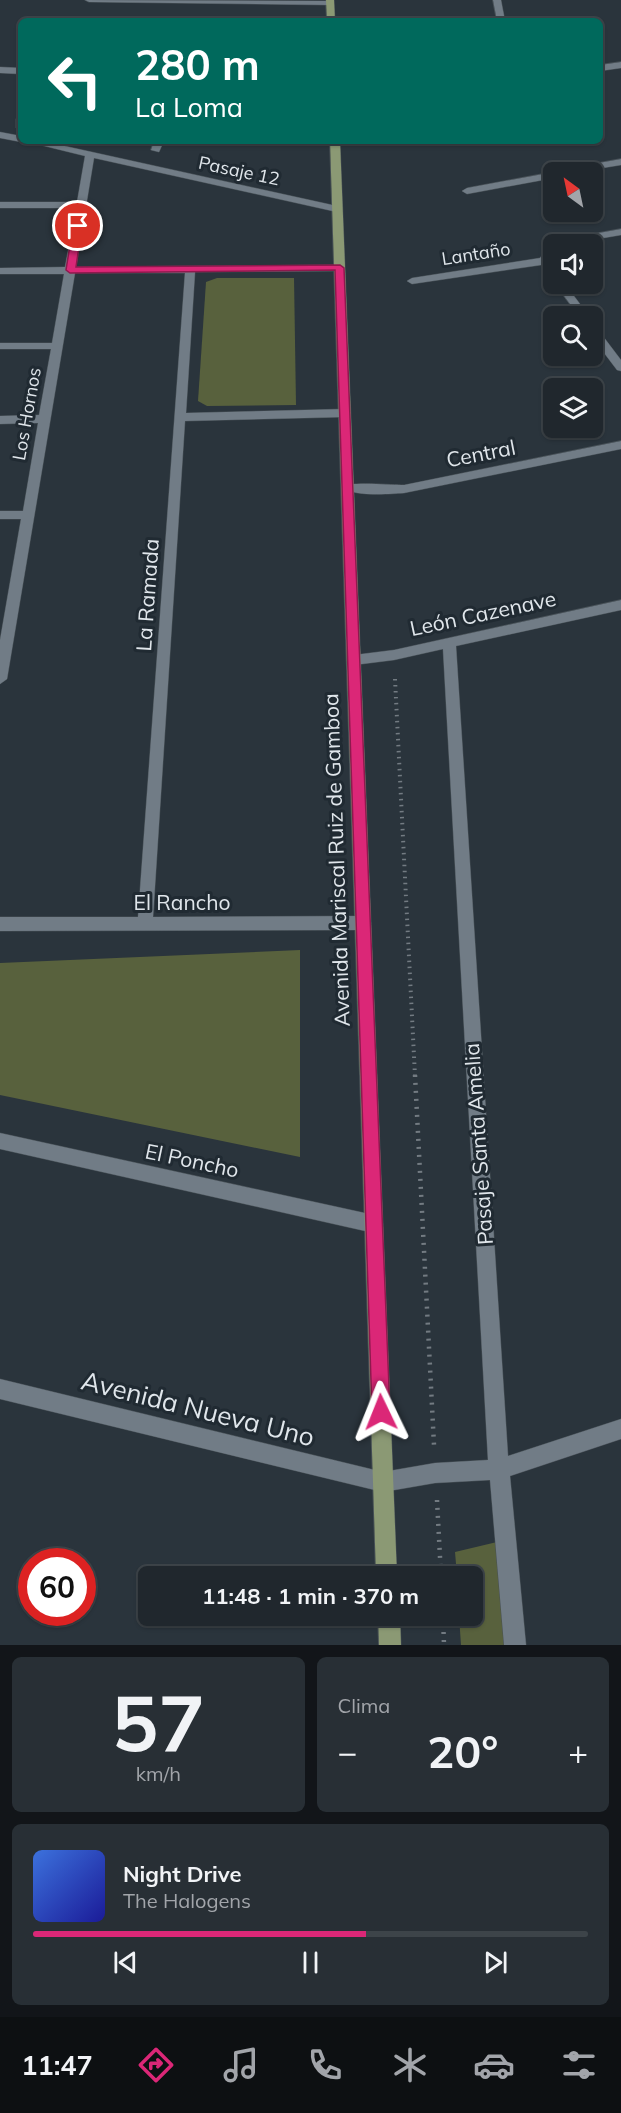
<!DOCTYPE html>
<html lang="es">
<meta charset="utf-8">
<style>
body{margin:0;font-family:Mulish,sans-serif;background:#282f35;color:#f1f3f6;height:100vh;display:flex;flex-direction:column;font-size:22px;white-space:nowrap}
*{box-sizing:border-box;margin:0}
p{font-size:20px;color:#a2a5aa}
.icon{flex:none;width:33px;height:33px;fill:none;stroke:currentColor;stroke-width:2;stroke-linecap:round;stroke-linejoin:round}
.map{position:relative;height:1645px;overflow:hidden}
.details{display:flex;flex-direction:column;gap:12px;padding:12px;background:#121519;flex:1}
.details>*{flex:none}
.guide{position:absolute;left:18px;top:18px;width:585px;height:126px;border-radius:9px;box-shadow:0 2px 4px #0004,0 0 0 2px #3d4449;background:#00695c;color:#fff;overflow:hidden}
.needle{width:39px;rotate:327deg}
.fabs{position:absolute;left:543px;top:162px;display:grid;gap:12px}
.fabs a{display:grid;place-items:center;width:60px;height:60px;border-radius:9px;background:#20272d;box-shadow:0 2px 4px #0004,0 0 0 2px #3d4449;font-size:30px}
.speed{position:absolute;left:18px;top:1548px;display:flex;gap:12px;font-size:30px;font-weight:700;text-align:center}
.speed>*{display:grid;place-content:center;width:78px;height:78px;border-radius:50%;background:#20272d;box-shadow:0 2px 4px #0004,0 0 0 2px #3d4449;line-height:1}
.speed .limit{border:9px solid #d22;background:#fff;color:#111}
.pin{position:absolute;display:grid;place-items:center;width:51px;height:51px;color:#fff;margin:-26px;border:3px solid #fff;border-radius:50%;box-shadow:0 2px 6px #0007}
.me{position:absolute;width:66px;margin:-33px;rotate:358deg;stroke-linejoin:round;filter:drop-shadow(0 0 4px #0008)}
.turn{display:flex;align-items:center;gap:21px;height:126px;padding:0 18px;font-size:27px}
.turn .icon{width:78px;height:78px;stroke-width:2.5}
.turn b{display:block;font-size:42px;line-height:51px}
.big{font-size:45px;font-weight:700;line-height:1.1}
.details .card{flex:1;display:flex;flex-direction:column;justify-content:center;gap:9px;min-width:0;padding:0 21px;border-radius:9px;background:#282f35}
.details .dial{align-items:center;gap:0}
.dial b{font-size:78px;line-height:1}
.song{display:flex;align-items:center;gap:18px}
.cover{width:72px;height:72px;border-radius:9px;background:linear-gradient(135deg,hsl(220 70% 55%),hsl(240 70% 35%))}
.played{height:6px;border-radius:3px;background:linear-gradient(90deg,#db2777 60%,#3d4449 60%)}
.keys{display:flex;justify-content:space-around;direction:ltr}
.heat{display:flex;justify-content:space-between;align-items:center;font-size:33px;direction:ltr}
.details .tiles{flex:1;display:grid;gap:12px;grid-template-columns:1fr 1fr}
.card:last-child{grid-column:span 2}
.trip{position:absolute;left:138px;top:1566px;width:345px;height:60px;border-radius:9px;background:#20272d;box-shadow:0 2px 4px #0004,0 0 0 2px #3d4449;font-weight:700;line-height:60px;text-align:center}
.dock{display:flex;height:96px;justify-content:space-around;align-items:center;background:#0d1012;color:#a2a5aa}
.dock .icon{width:42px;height:42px}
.dock .on{color:#db2777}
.dock b{font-size:27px;color:#f1f3f6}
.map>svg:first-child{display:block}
</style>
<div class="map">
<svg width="621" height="1645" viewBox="0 0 621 1645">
<rect width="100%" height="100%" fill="#2a343c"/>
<g fill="#58613d">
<polygon points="217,278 294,278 296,405 207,406 198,401 206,282"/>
<polygon points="300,950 300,1157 0,1095 0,963"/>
<polygon points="497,1542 505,1645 461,1645 459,1616 472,1616 472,1576 457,1576 455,1552"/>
</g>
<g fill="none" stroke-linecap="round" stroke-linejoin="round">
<defs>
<g id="street">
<polygon points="85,0 330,1 334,3 330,5 89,2"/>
<polygon points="493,0 501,0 505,21 497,21"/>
<polygon points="621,62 621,68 600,71 600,65"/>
<polygon points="0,67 21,68 21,74 0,73"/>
<polygon points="21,116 21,128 16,128 16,119"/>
<polygon points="0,132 21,136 21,141 42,141 337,206 342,209 337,212 94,158 76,267 340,265 345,268 340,271 195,272 186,413 345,409 351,413 345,417 185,421 153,917 363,916 369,918 371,923 369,928 363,930 0,931 0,917 138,917 185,273 75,273 7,679 0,684 0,640 21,519 0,519 0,511 23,511 38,423 0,424 0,416 39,415 51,349 0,349 0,343 52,343 64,274 0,274 0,268 65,267 76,208 0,208 0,202 77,202 85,156 24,141 21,142 0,138"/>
<polygon points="154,141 164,141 159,152 151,150"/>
<polygon points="621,159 621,165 578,172 560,172 565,169"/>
<polygon points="554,172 554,178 467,194 462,191 467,188"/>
<polygon points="621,229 621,235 568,244 554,244 554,247 549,244 554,241"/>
<polygon points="549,250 554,252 549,261 554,266 554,277 541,265 412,284 407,281 412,278 540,258 545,251"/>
<polygon points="555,284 565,284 589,316 579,316"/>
<polygon points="592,326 596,327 621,360 621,371 617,370 592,337"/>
<path d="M 621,441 L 621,449 L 404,493 C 390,494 352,497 342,487 C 348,481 392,485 404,485 Z"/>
<polygon points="621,600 621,610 456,646 508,1456 621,1419 621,1439 510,1476 526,1645 504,1645 490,1480 435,1483 383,1492 0,1399 0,1379 383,1472 435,1463 488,1460 443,649 394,660 354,665 347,660 354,655 394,650"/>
<polygon points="0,1133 374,1215 380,1218 383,1224 380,1230 374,1233 0,1149"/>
</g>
<g id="primary">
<polygon points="326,0 334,0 335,21 327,21"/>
<polygon points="330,141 340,141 397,1576 376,1576"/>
<polygon points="378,1616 400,1616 401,1645 379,1645"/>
</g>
</defs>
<use href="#street" stroke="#485157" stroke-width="1"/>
<use href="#primary" stroke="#485157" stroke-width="1"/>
<polyline stroke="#737b82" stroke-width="4" stroke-dasharray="1.5 4.5" stroke-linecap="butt" points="395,679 415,1076"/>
<g stroke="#737b82" stroke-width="4.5" stroke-dasharray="2 6" stroke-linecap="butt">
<polyline points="415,1075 434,1445"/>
<polyline points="437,1500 441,1576"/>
<polyline points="443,1616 444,1645"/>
</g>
<use href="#street" fill="#717c86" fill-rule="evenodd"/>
<use href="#primary" fill="#8b9974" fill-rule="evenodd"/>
</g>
<polygon fill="#db2777" stroke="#8e194d" stroke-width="1.5" points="78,224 82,226 76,267 340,265 344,268 390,1412 387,1418 381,1421 374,1418 372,1412 335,270 70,273 66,270 73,226"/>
<g text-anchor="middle" stroke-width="6" stroke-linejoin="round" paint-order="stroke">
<g font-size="18" fill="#e0e6eb" stroke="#202a32">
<text transform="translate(239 171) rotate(12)" y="6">Pasaje 12</text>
<text transform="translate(476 254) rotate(-9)" y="6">Lantaño</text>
<text transform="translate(27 414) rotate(-80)" y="6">Los Hornos</text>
</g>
<g font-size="21" fill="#e0e6eb" stroke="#202a32">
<text transform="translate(481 454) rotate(-11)" y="7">Central</text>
<text transform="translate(148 595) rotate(-86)" y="7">La Ramada</text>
<text transform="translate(483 614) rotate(-12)" y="7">León Cazenave</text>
<text transform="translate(337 860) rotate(-92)" y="7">Avenida Mariscal Ruiz de Gamboa</text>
<text x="182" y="910">El Rancho</text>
<text transform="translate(479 1144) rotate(-94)" y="7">Pasaje Santa Amelia</text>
<text transform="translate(192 1161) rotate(12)" y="7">El Poncho</text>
</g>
<g font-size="26" fill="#e0e6eb" stroke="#202a32">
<text transform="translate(198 1409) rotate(14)" y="9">Avenida Nueva Uno</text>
</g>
</g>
</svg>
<div class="fabs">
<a><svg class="needle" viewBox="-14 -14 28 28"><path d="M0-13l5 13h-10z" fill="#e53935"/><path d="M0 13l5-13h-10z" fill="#a2a5aa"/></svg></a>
<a><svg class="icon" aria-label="sound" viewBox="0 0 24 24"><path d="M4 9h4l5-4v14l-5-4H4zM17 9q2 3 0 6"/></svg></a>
<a><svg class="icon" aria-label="search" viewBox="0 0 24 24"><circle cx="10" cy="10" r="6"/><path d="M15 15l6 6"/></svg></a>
<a><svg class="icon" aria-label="layers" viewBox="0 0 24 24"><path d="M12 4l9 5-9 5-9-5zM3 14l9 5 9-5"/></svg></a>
</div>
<div class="speed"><div class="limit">60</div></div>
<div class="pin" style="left:78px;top:226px;background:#d93025"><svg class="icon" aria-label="arrive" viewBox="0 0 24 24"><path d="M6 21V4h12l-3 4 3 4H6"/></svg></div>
<svg class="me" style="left:381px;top:1412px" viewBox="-20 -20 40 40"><path d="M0-17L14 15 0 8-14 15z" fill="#db2777" stroke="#fff" stroke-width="4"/></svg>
<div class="trip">11:48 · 1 min · 370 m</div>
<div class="guide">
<div class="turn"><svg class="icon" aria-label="left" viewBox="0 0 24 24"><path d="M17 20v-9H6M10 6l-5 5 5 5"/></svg><div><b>280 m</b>La Loma</div></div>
</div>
</div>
<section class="details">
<div class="tiles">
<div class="card dial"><b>57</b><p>km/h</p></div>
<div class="card"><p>Clima</p>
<div class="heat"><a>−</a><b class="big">20°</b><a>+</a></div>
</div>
<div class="card">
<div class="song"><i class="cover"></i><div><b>Night Drive</b><p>The Halogens</p></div></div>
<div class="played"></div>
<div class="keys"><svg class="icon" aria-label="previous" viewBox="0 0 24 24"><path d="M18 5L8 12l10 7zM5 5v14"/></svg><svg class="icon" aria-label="pause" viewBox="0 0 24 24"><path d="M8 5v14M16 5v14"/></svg><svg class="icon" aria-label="next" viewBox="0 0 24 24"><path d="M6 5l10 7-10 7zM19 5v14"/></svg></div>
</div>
</div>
</section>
<nav class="dock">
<b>11:47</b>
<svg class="icon on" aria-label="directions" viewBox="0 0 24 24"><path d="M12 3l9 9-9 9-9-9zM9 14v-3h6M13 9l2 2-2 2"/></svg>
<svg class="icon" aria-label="music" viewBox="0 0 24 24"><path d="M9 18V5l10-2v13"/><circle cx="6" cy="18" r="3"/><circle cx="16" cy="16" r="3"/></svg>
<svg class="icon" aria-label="phone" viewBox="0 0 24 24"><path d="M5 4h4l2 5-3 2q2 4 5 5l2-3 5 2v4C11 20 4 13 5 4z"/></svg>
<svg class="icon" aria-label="climate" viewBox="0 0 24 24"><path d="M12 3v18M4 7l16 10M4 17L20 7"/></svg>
<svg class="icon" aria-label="car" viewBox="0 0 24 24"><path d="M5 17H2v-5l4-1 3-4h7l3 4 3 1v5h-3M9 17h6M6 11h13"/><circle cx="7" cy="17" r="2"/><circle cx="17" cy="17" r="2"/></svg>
<svg class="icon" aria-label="filters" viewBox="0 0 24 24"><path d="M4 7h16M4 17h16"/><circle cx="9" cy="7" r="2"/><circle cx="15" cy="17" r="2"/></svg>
</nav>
